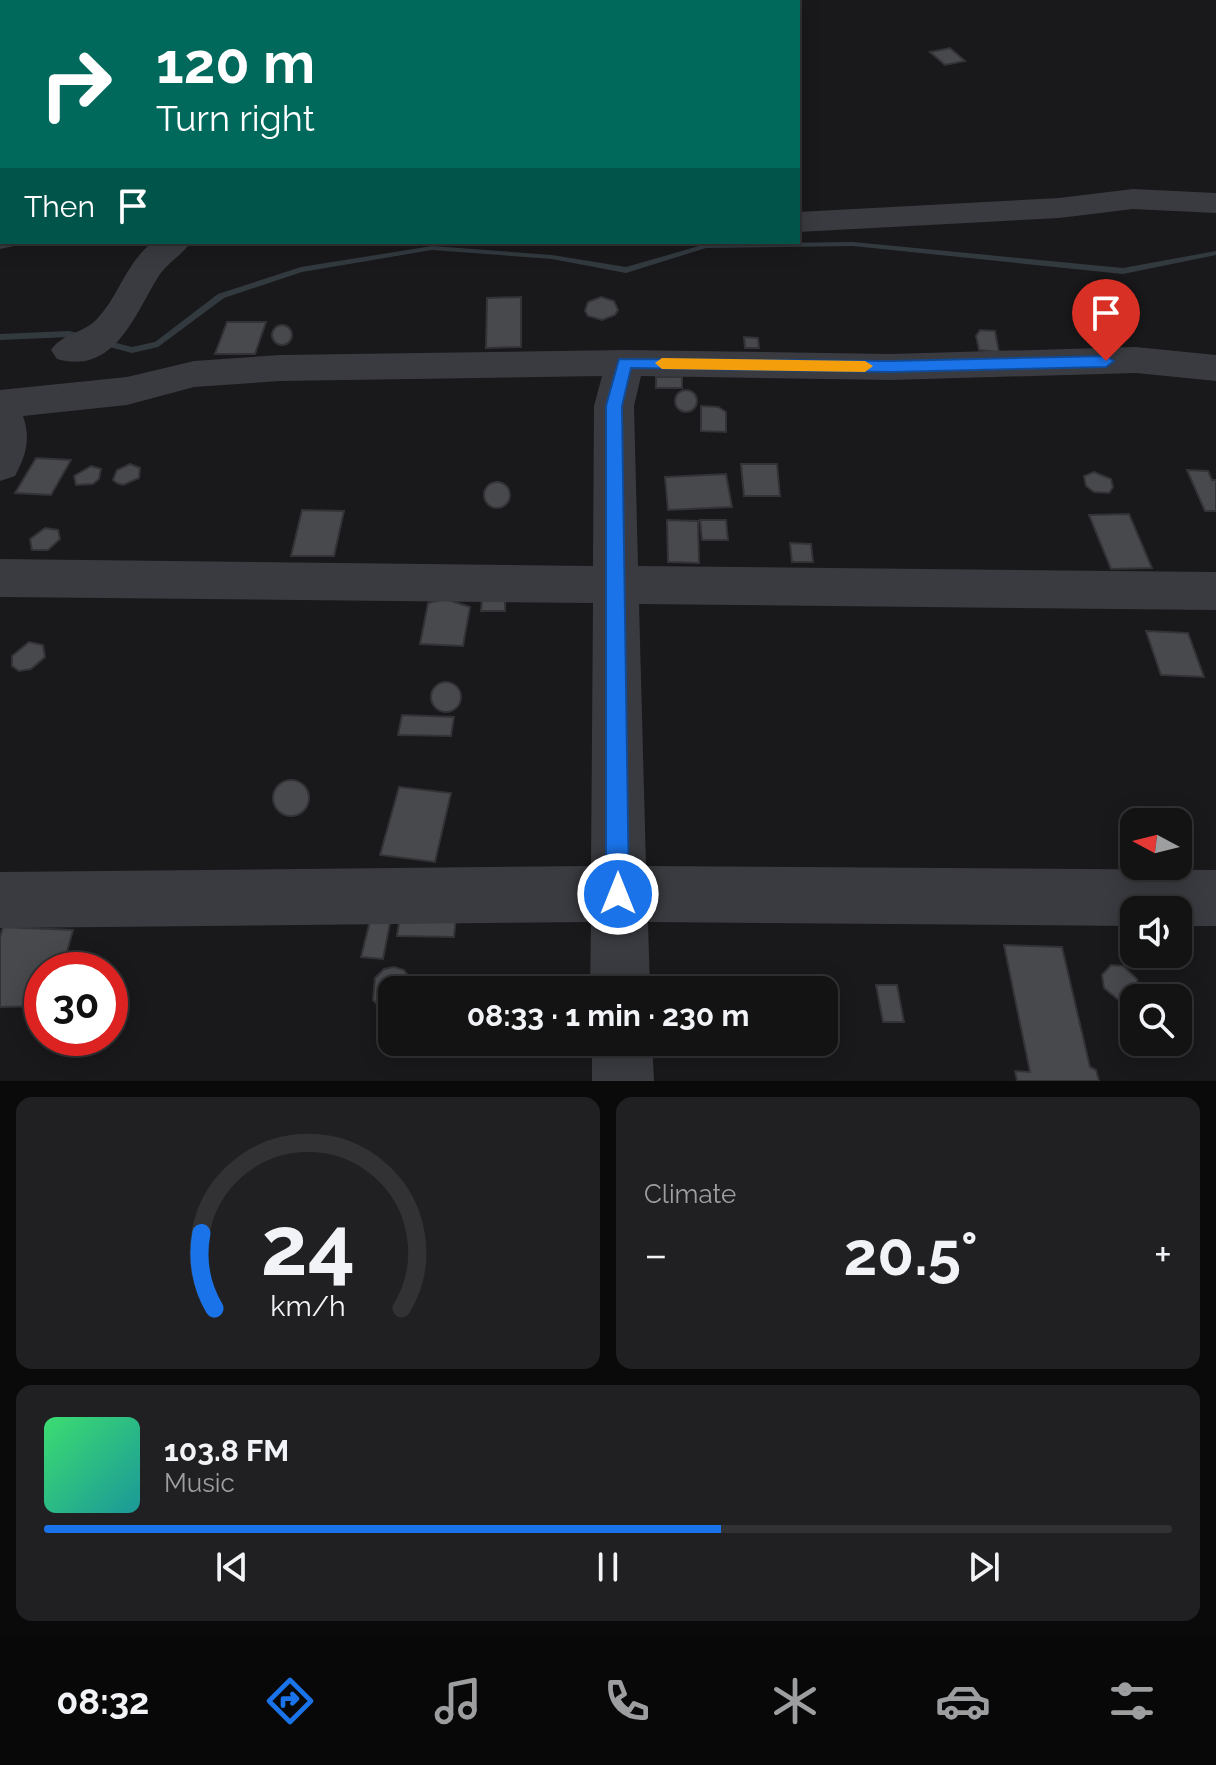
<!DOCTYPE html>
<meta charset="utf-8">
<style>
body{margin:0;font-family:Raleway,sans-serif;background:#202022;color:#f1f3f6;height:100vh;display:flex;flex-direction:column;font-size:30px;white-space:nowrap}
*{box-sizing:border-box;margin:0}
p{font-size:26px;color:#9d9ea0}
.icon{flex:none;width:44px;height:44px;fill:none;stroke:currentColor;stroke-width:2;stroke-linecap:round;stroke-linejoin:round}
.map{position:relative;height:1081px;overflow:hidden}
.panel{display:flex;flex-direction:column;gap:16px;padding:16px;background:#0a0a0b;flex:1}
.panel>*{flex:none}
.guide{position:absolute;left:0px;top:0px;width:800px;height:244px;box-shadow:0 4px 20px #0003,0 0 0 2px #323234;background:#00695c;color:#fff;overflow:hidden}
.needle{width:52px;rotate:277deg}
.fabs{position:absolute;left:1120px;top:808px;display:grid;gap:16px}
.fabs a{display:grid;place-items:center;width:72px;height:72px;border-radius:16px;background:#131314;box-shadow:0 4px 20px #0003,0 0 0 2px #323234;font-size:40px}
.speed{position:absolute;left:24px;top:952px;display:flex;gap:16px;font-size:40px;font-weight:700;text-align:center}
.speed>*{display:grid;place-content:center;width:104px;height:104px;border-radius:50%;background:#131314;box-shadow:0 4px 20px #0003,0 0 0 2px #323234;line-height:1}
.speed .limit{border:12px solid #d22;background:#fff;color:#111}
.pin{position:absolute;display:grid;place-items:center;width:68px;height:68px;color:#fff;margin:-82px -34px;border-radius:50% 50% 50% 0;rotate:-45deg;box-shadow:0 0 8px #0007}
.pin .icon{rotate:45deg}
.me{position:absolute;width:88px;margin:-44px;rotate:0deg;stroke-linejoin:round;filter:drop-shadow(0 0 6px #0008)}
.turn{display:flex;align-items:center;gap:28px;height:168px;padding:0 24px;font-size:36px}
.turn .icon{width:104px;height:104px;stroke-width:2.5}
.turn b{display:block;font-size:56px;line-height:68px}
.then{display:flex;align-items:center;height:76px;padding:0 24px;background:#0003;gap:16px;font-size:30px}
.big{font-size:60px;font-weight:700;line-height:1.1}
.panel .tile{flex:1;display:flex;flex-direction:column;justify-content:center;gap:12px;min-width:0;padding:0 28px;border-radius:16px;background:#202022}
.panel .dial{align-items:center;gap:0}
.dial svg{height:208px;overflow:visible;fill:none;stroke:#323234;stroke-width:7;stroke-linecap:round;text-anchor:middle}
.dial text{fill:#f1f3f6;stroke:none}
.song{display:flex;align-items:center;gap:24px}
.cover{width:96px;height:96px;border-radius:12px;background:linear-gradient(135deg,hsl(140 70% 55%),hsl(180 70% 35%))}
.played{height:8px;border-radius:4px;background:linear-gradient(90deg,#1a73e8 60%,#323234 60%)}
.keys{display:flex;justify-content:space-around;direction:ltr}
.heat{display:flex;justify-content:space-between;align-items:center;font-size:44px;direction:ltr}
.panel .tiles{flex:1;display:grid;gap:16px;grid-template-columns:1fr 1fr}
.tile:last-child{grid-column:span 2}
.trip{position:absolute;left:378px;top:976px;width:460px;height:80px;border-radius:16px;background:#131314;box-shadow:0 4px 20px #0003,0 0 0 2px #323234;font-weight:700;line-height:80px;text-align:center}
.tabs{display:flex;height:128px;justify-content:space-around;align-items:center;background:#080808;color:#9d9ea0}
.tabs .icon{width:56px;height:56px}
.tabs .current{color:#1a73e8}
.tabs b{font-size:36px;color:#f1f3f6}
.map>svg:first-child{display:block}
</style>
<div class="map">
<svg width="1216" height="1081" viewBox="0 0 1216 1081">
<rect width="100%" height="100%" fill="#19191b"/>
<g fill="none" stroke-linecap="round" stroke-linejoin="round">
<g fill="#323a40" fill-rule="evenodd">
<polygon points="853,242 1123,268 1216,251 1216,255 1123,274 853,246 706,248 626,273 552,259 432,250 302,272 224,298 158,347 132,353 98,344 97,342 101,339 132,347 155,342 218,294 301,267 432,246 552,255 626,267 706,244"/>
<polygon points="69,331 85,335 86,337 82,340 69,337 0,340 0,334"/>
</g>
</g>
<g fill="#48494d" stroke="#333337" stroke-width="2">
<polygon points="950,48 965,61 945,65 930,52"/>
<polygon points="521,297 521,347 486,348 487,298"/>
<polygon points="601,297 614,301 618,310 615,315 602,320 588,316 585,311 588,302"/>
<polygon points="227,322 266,322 255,354 215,354"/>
<circle cx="282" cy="335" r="10"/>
<polygon points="980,330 995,331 999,352 979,350 976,336"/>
<polygon points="744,337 758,338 759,348 745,348"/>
<rect x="656" y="377" width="26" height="11"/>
<circle cx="686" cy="401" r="11"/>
<polygon points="701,406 718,407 726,412 726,432 701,431"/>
<polygon points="36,458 71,460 51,495 15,493"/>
<polygon points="130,464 140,468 139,478 123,485 117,483 113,480 117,470"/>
<polygon points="741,464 777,464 780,496 744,496"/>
<polygon points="91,466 101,469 99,479 93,484 76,485 74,476"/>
<polygon points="1187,470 1208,471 1212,480 1216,480 1216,511 1205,511"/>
<polygon points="1094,472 1111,479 1113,487 1109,493 1094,492 1086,486 1084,476"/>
<polygon points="726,474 732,507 668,510 665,477"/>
<circle cx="497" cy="495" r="13"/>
<polygon points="302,510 344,511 334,556 291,556"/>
<polygon points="1129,514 1152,568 1111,569 1089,515"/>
<polygon points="667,520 698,521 699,563 668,562"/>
<polygon points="700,520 726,520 728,540 702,540"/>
<polygon points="45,528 58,530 60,539 48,550 32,550 30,539"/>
<polygon points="790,543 811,544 813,562 792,562"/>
<polygon points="445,599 470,607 463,646 420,644 428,603"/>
<polygon points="505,599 505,611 481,611 482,600"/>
<polygon points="1146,631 1188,633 1204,677 1161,675"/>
<polygon points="29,642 43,645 45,657 31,669 19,671 12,666 12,656"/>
<circle cx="446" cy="697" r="15"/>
<polygon points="402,715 454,717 451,736 398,735"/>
<circle cx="291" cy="798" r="18"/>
<polygon points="399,787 451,793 435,862 380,855"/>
<polygon points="400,916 456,917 454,937 397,936"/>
<polygon points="371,917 391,918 383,959 361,957"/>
<polygon points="3,927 73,930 62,970 42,970 42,1006 0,1007 0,937"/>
<polygon points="1004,945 1062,947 1090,1067 1096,1070 1099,1081 1017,1081 1015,1071 1030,1072"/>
<polygon points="1111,965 1123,966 1137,979 1139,992 1133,1001 1121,1002 1104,988 1102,975"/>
<polygon points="394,967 404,970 410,978 411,990 392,990 392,1008 381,1008 373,1000 375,978 384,969"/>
<polygon points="876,985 897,985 904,1022 883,1022"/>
</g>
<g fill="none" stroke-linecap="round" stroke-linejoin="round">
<g fill="#3a3b40" fill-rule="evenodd">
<rect x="0" y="182" width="2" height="20"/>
<polygon points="1133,189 1216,193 1216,213 1133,209 1059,218 798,232 798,212 1059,198"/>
<polygon points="0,229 2,242 17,242 14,246 0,249"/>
<path d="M 153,242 L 191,242 C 183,254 169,262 160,274 C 136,311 116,376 57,359 L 51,350 C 61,334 84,333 97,319 C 119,296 126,262 153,242 Z"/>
<path d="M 1136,347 L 1216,355 L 1216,381 L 1136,373 L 891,380 L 641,376 L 634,406 L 638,566 L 1216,572 L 1216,610 L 639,604 L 646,866 L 1216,870 L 1216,926 L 1178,926 L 1178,910 L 1134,910 L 1134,926 L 648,922 L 650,990 L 590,990 L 591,922 L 0,928 L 0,872 L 591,866 L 593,603 L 0,597 L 0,559 L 593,566 L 594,406 L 602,376 L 280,381 L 194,387 L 127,405 L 23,416 C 31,439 26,455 15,476 L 0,481 L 0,390 L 127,377 L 194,361 L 280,355 L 625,350 L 891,354 Z"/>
<polygon points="592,1042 652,1042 654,1081 592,1081"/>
</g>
</g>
<polygon fill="#1a73e8" stroke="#114b97" stroke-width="2" points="1106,356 1114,361 1106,367 891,372 631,368 622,406 629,894 626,902 618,906 610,902 606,894 606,406 619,359 891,361"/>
<polygon fill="#f59e0b" points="662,358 865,361 873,366 865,372 662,369 655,363"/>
</svg>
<div class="fabs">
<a><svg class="needle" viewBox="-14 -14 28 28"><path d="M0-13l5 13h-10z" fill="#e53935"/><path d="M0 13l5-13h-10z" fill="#9d9ea0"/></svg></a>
<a><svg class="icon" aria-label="sound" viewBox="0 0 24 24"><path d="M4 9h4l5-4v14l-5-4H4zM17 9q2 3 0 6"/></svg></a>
<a><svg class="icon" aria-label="search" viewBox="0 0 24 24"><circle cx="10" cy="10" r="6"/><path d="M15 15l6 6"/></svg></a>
</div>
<div class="speed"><div class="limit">30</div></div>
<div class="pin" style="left:1106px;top:361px;background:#d93025"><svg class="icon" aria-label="arrive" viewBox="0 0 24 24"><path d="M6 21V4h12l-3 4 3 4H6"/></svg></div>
<svg class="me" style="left:618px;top:894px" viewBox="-20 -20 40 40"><circle r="17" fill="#1a73e8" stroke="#fff" stroke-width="3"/><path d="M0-11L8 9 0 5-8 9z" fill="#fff"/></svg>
<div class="trip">08:33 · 1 min · 230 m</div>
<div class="guide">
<div class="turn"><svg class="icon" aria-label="right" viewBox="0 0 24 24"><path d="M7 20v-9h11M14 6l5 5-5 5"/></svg><div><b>120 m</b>Turn right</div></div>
<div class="then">Then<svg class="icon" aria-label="arrive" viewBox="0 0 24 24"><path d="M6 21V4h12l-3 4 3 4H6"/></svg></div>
</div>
</div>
<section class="panel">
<div class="tiles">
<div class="tile dial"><svg viewBox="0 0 100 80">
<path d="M14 69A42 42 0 1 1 86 69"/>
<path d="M14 69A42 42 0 0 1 9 40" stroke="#1a73e8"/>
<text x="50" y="56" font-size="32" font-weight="700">24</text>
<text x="50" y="72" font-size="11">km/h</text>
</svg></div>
<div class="tile"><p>Climate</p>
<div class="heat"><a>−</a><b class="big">20.5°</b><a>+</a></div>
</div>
<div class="tile">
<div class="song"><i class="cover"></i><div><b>103.8 FM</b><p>Music</p></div></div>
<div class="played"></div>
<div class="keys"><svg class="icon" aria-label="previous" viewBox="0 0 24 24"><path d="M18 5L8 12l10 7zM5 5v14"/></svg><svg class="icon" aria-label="pause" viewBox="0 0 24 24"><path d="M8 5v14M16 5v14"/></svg><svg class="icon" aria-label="next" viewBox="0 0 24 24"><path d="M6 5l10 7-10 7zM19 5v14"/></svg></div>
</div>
</div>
</section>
<nav class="tabs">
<b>08:32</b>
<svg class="icon current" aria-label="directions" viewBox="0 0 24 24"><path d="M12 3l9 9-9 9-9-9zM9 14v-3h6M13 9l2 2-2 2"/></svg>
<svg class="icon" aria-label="music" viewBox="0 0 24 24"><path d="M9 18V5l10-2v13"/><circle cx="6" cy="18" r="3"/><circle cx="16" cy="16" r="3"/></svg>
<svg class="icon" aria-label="phone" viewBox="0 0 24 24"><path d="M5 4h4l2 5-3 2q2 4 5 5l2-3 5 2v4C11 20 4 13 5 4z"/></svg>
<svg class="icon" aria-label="climate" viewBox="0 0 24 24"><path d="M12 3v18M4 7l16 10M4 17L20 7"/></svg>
<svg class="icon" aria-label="car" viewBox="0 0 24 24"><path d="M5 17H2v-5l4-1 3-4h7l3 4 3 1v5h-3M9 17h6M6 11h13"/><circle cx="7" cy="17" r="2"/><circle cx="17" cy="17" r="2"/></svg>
<svg class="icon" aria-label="filters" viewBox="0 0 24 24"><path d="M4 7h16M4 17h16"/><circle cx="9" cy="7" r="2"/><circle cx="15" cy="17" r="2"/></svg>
</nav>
